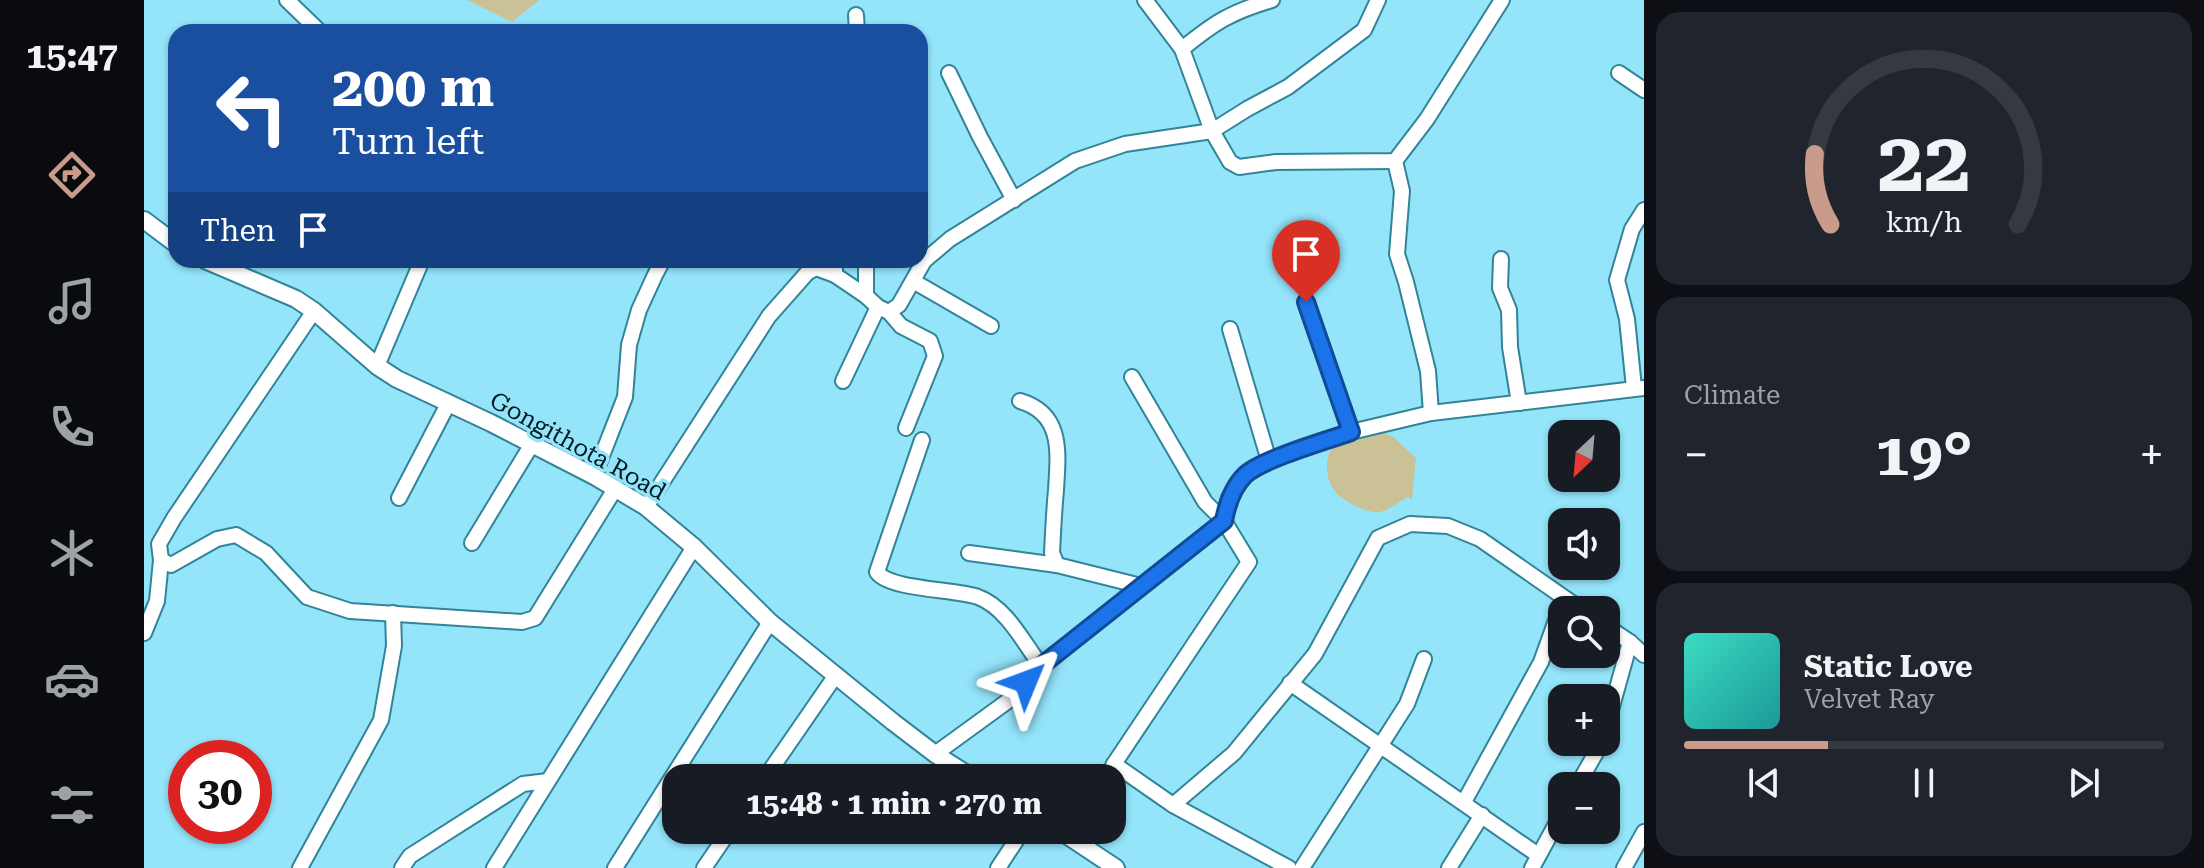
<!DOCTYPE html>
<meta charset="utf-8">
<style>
body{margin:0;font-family:"Roboto Serif",serif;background:#20242c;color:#f1f3f6;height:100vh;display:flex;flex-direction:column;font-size:30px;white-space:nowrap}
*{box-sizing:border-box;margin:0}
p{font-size:26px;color:#9ea1a6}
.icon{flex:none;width:44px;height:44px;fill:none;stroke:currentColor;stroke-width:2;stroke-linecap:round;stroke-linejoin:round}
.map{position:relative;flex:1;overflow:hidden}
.details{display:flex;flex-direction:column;gap:12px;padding:12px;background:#0d0f14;width:560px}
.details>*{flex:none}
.hud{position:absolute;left:24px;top:24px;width:760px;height:244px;border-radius:24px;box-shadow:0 2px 6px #0004;background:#1a4fa0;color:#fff;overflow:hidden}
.needle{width:52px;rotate:206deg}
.fabs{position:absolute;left:1404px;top:420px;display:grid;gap:16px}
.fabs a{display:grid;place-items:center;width:72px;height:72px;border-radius:16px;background:#171b24;box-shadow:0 2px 6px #0004;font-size:40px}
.speed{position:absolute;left:24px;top:740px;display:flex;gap:16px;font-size:40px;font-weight:700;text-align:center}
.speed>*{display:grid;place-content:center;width:104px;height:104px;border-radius:50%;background:#171b24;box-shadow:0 2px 6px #0004;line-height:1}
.speed .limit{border:12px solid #d22;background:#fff;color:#111}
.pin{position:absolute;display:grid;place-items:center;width:68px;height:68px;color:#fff;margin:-82px -34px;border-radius:50% 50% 50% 0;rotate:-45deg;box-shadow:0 0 8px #0007}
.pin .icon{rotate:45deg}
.me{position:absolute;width:88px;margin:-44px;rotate:46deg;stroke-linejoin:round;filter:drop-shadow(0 0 6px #0008)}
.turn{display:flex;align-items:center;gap:28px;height:168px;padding:0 32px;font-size:36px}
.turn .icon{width:104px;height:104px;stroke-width:2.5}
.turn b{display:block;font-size:56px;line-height:68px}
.then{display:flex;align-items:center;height:76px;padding:0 32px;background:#0003;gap:16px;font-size:30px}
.big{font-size:60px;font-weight:700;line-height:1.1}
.details .card{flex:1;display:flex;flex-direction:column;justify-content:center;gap:12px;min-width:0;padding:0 28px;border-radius:24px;background:#20242c}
.details .dial{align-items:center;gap:0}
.dial svg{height:208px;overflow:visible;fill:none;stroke:#363941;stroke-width:7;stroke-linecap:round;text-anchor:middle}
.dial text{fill:#f1f3f6;stroke:none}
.song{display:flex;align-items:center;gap:24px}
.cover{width:96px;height:96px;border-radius:12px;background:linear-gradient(135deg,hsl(170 70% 55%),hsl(180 70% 35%))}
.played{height:8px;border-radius:4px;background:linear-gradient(90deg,#c89b8b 30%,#363941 30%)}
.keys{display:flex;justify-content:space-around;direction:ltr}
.heat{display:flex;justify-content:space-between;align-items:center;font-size:44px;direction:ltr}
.trip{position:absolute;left:518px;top:764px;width:464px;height:80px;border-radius:24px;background:#171b24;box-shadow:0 2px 6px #0004;font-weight:700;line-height:80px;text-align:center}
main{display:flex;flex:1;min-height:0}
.menu{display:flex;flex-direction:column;width:144px;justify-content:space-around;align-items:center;background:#090b0e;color:#9ea1a6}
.menu .icon{width:56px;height:56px}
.menu .active{color:#c89b8b}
.menu b{font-size:36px;color:#f1f3f6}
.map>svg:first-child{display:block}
</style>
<main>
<nav class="menu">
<b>15:47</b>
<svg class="icon active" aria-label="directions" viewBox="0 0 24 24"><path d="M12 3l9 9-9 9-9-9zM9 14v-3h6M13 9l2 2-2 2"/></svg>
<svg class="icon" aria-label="music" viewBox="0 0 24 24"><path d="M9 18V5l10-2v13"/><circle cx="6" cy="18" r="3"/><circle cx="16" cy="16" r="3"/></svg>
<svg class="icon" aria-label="phone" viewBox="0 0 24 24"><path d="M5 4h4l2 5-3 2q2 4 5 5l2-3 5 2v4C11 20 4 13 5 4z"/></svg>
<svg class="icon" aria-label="climate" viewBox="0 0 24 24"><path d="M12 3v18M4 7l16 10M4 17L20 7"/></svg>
<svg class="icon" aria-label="car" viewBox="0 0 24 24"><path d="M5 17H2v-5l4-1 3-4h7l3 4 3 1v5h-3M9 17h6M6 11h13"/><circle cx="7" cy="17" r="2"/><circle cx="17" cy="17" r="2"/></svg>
<svg class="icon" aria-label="filters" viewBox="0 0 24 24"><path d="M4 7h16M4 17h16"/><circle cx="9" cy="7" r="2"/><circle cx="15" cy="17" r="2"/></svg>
</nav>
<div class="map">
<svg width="1500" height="868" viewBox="0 0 1500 868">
<rect width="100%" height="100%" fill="#94e4fa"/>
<g fill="#cac196">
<polygon points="323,0 395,0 368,22"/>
<path d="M 1240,433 L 1249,437 L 1272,458 L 1268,500 L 1264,497 C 1256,501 1245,510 1236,512 C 1223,514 1198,501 1191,491 C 1181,479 1179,454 1192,444 C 1204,433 1225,437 1240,433 Z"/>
</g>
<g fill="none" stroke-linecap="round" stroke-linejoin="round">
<defs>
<g id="minor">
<polyline points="143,0 176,32"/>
<polyline points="1234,0 1220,30 1144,87 1103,109 1068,131 1086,162 1095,167 1132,162 1251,161 1283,119 1358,0"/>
<polyline points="712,15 713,32"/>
<path d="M 1038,49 C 1071,22 1087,12 1128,0"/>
<polyline points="805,73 836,137 870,200"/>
<polyline points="1475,73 1500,90"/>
<polyline points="1251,161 1258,191 1253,254 1262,282 1284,371 1287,413"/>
<polyline points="1357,259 1356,288 1365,310 1366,347 1375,403"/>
<polyline points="691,260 691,275 722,296 734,307 745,312 757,326 786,341 791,356 762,428"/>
<polyline points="722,260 722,296"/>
<polyline points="769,281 847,326"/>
<polyline points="1162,302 1207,432"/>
<polyline points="745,312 755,305 780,261 806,239 931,161 981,144 1068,131 1038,49 1001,0"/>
<polyline points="1086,329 1125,461"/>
<polyline points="233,366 278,260"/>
<polyline points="699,381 734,307"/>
<polyline points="1490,388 1483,319 1473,280 1488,229 1500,210"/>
<path d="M 876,401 C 920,414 914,454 912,490 C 910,511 909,532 908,553 L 913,565"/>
<path d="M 778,440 L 733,572 C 745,590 812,589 834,597 C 862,607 880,643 897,666"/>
<polyline points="450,476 481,397 485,345 495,310 511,275 519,260"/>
<polyline points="255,498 304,404"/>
<polyline points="502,507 625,316 663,273 672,268 691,275"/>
<polyline points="328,543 388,444"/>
<polyline points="825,553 913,565 997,586"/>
<polyline points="17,560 27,565 73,539 92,535 122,553 163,597 206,611 378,622 391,618 471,489"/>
<polyline points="1462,626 1486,642 1500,655"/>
<polyline points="0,633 13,601 17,560 15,544 30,518 170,311"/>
<polyline points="1146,683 1394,855"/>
<polyline points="1462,728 1486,642"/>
<polyline points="791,754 868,698 897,666 1080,521 1085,498 1102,474 1125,461 1207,432 1287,413 1500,388"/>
<polyline points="970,764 1029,805 1145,868"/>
<polyline points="621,778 692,675"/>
<polyline points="963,778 970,764 1105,562 1080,521 1061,502 988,377"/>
<polyline points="1433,786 1458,742"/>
<polyline points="1320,802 1397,662 1420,598"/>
<polyline points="1029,805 1090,753 1171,654 1234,538 1266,524 1304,526 1336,539 1438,610"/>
<polyline points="156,868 237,720 250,646 249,613"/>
<polyline points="258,868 266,856 379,784 404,781"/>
<polyline points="350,868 550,547"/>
<polyline points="471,868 626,622"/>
<polyline points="560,868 586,830"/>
<polyline points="854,868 879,830"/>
<polyline points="1158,868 1263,704 1280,659"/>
<polyline points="1305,868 1338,815"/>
<polyline points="1388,868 1418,813"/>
<polyline points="1480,868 1500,832"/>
</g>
<g id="tertiary">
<polyline points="0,220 32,244"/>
<polyline points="61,260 152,299 170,311 233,366 253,379 347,423 450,476 502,507 550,547 626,622 749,722 791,754 829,778"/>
<polyline points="915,830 972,868"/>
</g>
</defs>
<use href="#minor" stroke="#328499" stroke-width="18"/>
<use href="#tertiary" stroke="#328499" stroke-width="20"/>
<use href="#minor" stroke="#fff" stroke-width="14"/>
<use href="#tertiary" stroke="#fff" stroke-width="16"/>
</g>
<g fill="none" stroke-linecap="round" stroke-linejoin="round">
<defs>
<path id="route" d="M 882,682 L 897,666 L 1080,521 C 1083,504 1088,488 1101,475 C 1118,459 1182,441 1207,432 L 1162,302"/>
</defs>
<use href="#route" stroke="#114b97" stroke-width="20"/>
<use href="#route" stroke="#1a73e8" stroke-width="14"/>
</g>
<g text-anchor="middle" stroke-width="7" stroke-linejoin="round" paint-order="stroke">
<g font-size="24" fill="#041a21" stroke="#94e4fa">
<text transform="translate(434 446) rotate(29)" y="8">Gongithota Road</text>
</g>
</g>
</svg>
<div class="fabs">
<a><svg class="needle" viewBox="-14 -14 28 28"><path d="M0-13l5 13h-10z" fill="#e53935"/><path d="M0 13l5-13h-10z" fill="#9ea1a6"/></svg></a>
<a><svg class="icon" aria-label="sound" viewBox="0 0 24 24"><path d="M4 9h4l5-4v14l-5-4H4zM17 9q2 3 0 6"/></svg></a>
<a><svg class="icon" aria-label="search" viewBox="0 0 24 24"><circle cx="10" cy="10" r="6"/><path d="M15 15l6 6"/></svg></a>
<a>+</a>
<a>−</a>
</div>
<div class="speed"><div class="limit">30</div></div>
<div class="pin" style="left:1162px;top:302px;background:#d93025"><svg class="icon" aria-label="arrive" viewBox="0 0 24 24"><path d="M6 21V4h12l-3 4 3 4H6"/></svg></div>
<svg class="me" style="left:882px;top:682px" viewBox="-20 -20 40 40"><path d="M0-17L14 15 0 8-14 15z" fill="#1a73e8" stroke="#fff" stroke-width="4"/></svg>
<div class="trip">15:48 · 1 min · 270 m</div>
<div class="hud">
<div class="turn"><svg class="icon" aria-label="left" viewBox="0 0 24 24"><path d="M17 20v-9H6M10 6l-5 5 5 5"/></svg><div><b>200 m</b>Turn left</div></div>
<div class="then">Then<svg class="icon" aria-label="arrive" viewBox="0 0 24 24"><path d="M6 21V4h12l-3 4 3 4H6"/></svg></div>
</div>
</div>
<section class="details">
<div class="card dial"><svg viewBox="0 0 100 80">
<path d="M14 69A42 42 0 1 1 86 69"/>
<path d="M14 69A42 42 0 0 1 8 42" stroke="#c89b8b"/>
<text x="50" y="56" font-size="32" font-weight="700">22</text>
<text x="50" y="72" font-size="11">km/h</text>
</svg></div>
<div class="card"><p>Climate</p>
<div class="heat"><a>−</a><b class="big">19°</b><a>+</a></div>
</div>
<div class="card">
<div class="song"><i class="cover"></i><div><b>Static Love</b><p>Velvet Ray</p></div></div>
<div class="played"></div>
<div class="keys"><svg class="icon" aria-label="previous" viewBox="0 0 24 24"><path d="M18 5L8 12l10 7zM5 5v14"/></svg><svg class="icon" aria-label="pause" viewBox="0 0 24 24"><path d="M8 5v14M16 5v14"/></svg><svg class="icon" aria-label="next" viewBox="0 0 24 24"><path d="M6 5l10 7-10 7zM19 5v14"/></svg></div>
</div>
</section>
</main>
